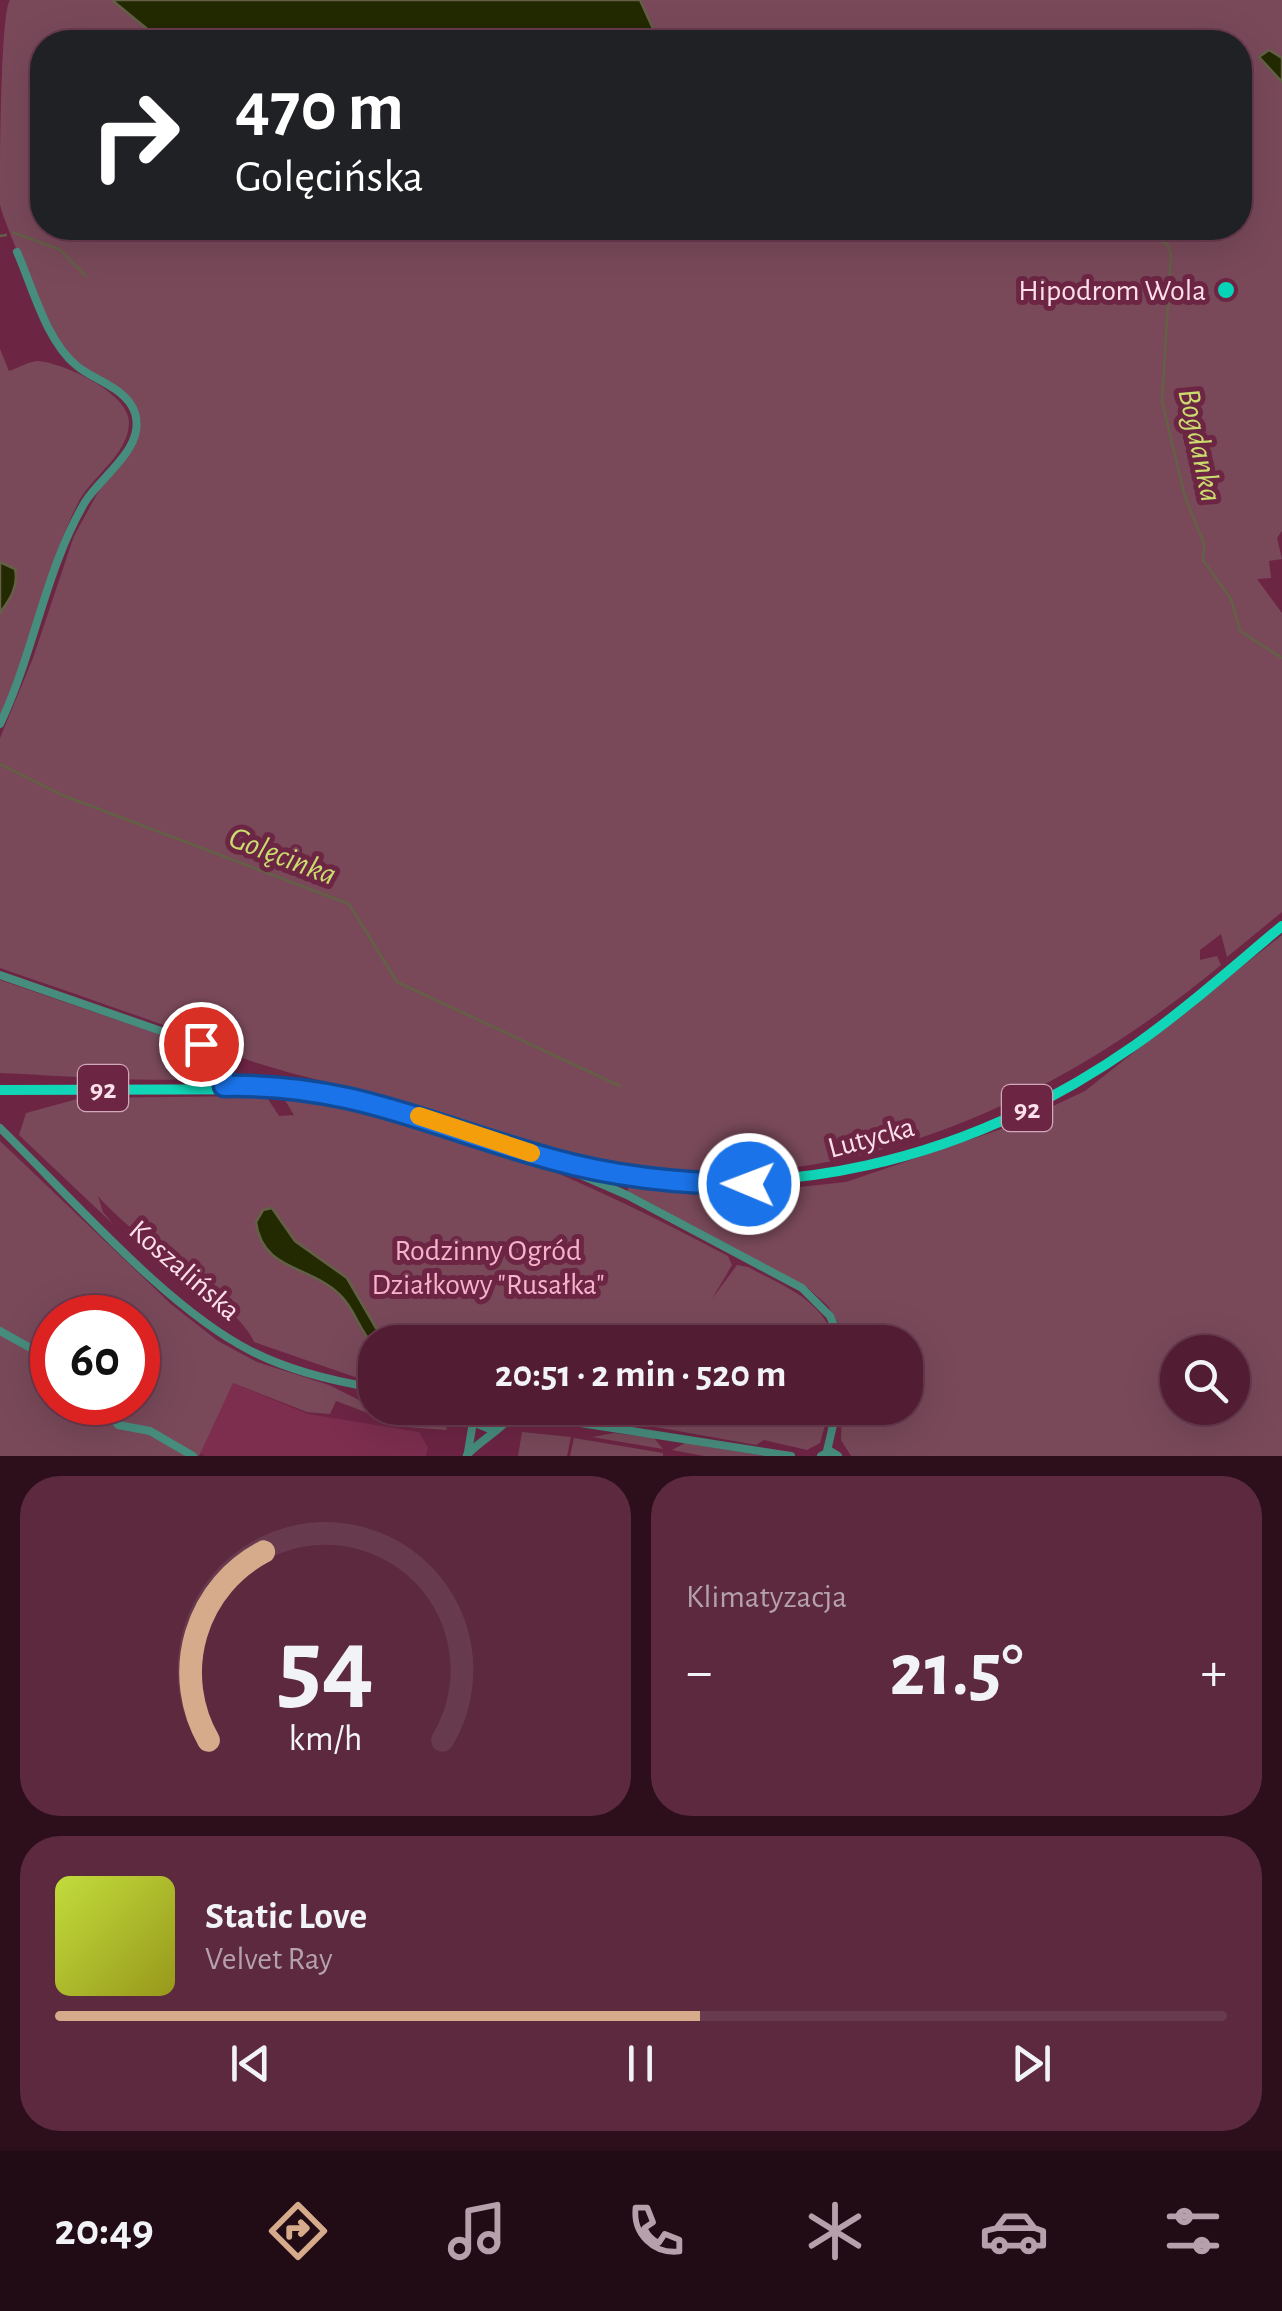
<!DOCTYPE html>
<html lang="pl">
<meta charset="utf-8">
<style>
body{margin:0;font-family:"Alegreya Sans",sans-serif;background:#5c293f;color:#f1f3f6;height:100vh;display:flex;flex-direction:column;font-size:38px;white-space:nowrap}
*{box-sizing:border-box;margin:0}
p{font-size:32px;color:#b5a1ac}
.icon{flex:none;width:55px;height:55px;fill:none;stroke:currentColor;stroke-width:2;stroke-linecap:round;stroke-linejoin:round}
.map{position:relative;height:1456px;overflow:hidden}
.sheet{display:flex;flex-direction:column;gap:20px;padding:20px;background:#2d0f1c;flex:1}
.sheet>*{flex:none}
.banner{position:absolute;left:30px;top:30px;width:1222px;height:210px;border-radius:40px;box-shadow:0 10px 40px #0002,0 0 0 2px #683a4e;background:#202124;color:#fff;overflow:hidden}
.fabs{position:absolute;left:1160px;top:1335px;display:grid;gap:20px}
.fabs a{display:grid;place-items:center;width:90px;height:90px;border-radius:50%;background:#521c33;box-shadow:0 10px 40px #0002,0 0 0 2px #683a4e;font-size:50px}
.speed{position:absolute;left:30px;top:1295px;display:flex;gap:20px;font-size:50px;font-weight:700;text-align:center}
.speed>*{display:grid;place-content:center;width:130px;height:130px;border-radius:50%;background:#521c33;box-shadow:0 10px 40px #0002,0 0 0 2px #683a4e;line-height:1}
.speed .limit{border:15px solid #d22;background:#fff;color:#111}
.pin{position:absolute;display:grid;place-items:center;width:85px;height:85px;color:#fff;margin:-42px;border:5px solid #fff;border-radius:50%;box-shadow:0 2px 10px #0007}
.me{position:absolute;width:110px;margin:-55px;rotate:271deg;stroke-linejoin:round;filter:drop-shadow(0 0 8px #0008)}
.turn{display:flex;align-items:center;gap:35px;height:210px;padding:0 40px;font-size:45px}
.turn .icon{width:130px;height:130px;stroke-width:2.5}
.turn b{display:block;font-size:70px;line-height:85px}
.big{font-size:75px;font-weight:700;line-height:1.1}
.sheet .tile{flex:1;display:flex;flex-direction:column;justify-content:center;gap:15px;min-width:0;padding:0 35px;border-radius:40px;background:#5c293f}
.sheet .dial{align-items:center;gap:0}
.dial svg{height:260px;overflow:visible;fill:none;stroke:#683a4e;stroke-width:7;stroke-linecap:round;text-anchor:middle}
.dial text{fill:#f1f3f6;stroke:none}
.song{display:flex;align-items:center;gap:30px}
.cover{width:120px;height:120px;border-radius:15px;background:linear-gradient(135deg,hsl(70 70% 55%),hsl(60 70% 35%))}
.played{height:10px;border-radius:5px;background:linear-gradient(90deg,#d6ab8b 55%,#683a4e 55%)}
.keys{display:flex;justify-content:space-around;direction:ltr}
.heat{display:flex;justify-content:space-between;align-items:center;font-size:55px;direction:ltr}
.sheet .tiles{flex:1;display:grid;gap:20px;grid-template-columns:1fr 1fr}
.tile:last-child{grid-column:span 2}
.trip{position:absolute;left:358px;top:1325px;width:565px;height:100px;border-radius:40px;background:#521c33;box-shadow:0 10px 40px #0002,0 0 0 2px #683a4e;font-weight:700;line-height:100px;text-align:center}
.tab-bar{display:flex;height:160px;justify-content:space-around;align-items:center;background:#210b14;color:#b5a1ac}
.tab-bar .icon{width:70px;height:70px}
.tab-bar .current{color:#d6ab8b}
.tab-bar b{font-size:45px;color:#f1f3f6}
.map>svg:first-child{display:block}
</style>
<div class="map">
<svg width="1282" height="1456" viewBox="0 0 1282 1456">
<rect width="100%" height="100%" fill="#6d2544"/>
<polygon fill="#7d2e4f" points="233,1383 308,1414 419,1432 428,1448 426,1456 205,1456 198,1452"/>
<g fill="#79495a" fill-rule="evenodd">
<path d="M 10,0 L 139,0 L 184,42 L 42,42 L 42,228 L 1240,228 L 1240,42 L 648,42 L 625,0 L 1282,0 L 1282,531 L 1277,538 L 1282,559 L 1269,561 L 1271,578 L 1257,579 L 1282,613 L 1282,912 L 1227,957 L 1221,934 L 1200,950 L 1200,960 L 1217,956 L 1221,965 C 1042,1113 823,1208 588,1161 C 524,1148 463,1121 401,1102 C 350,1086 297,1077 248,1060 C 231,1054 216,1044 200,1038 C 133,1014 67,991 0,968 L 0,738 L 33,658 L 74,536 L 102,485 L 131,452 L 141,421 C 127,380 83,378 61,344 C 50,327 2,220 0,204 C 0,177 0,13 10,0 Z"/>
<path d="M 0,349 L 9,371 C 18,368 30,361 38,361 C 64,363 129,393 129,422 C 129,455 90,477 77,505 C 44,572 33,649 0,716 Z"/>
<path d="M 1282,935 L 1282,1456 L 851,1456 L 841,1440 L 842,1408 L 904,1408 L 906,1414 L 914,1412 L 905,1401 L 905,1342 L 849,1342 L 828,1306 L 808,1288 L 628,1191 L 628,1182 L 753,1192 L 846,1182 L 1013,1125 L 1085,1091 ZM 1178,1352 L 1232,1352 L 1232,1408 L 1178,1408 Z"/>
<path d="M 0,980 L 193,1046 L 215,1063 L 216,1074 C 193,1087 37,1074 0,1073 Z"/>
<path d="M 266,1096 L 279,1116 L 294,1115 L 283,1097 C 432,1107 597,1187 728,1256 L 732,1265 L 712,1299 L 737,1265 L 748,1267 C 783,1286 824,1300 835,1342 L 375,1342 L 375,1384 L 254,1342 C 242,1308 129,1234 98,1196 L 103,1212 L 114,1225 L 19,1135 L 26,1113 L 81,1098 Z"/>
<path d="M 0,1141 L 172,1305 L 218,1341 L 257,1362 L 329,1385 L 375,1408 L 444,1420 L 447,1430 L 405,1427 L 336,1401 L 330,1414 L 307,1412 L 233,1383 L 199,1456 L 0,1456 ZM 52,1318 L 138,1318 L 138,1402 L 52,1402 Z"/>
<polygon points="550,1408 830,1408 820,1443 807,1450 764,1440 756,1445"/>
<polygon points="522,1432 571,1437 567,1456 518,1456"/>
<polygon points="614,1433 654,1438 663,1449 592,1437"/>
<polygon points="574,1438 663,1453 663,1456 570,1456"/>
<polygon points="685,1443 766,1456 704,1456 672,1450"/>
</g>
<g fill="#232900" stroke="#646046" stroke-width="2.5">
<polygon points="112,0 640,0 659,42 163,42"/>
<polygon points="1269,50 1282,58 1282,82 1259,57"/>
<path d="M 0,562 L 15,569 C 19,586 10,599 0,613 Z"/>
<path d="M 272,1208 L 295,1241 L 347,1278 L 376,1328 L 401,1342 L 375,1342 L 375,1346 C 359,1332 356,1310 340,1295 C 310,1265 262,1271 256,1222 L 263,1210 Z"/>
</g>
<g fill="none" stroke-linecap="round" stroke-linejoin="round">
<g stroke="#646046" stroke-width="2.5">
<polyline points="1133,228 1167,244 1171,255 1162,401 1185,497 1204,544 1203,560 1231,599 1240,631 1282,658"/>
<polyline points="14,233 59,249 86,276"/>
<polyline points="0,236 6,235"/>
<polyline points="0,764 62,795 349,904 397,982 620,1086"/>
</g>
<g stroke="#478d7e" stroke-width="8">
<path d="M 0,724 C 34,653 45,570 85,502 C 101,476 146,448 135,413 C 127,388 95,381 77,366 C 46,341 33,288 17,252"/>
<polyline points="0,975 207,1047 221,1061 224,1086"/>
<path d="M 0,1128 C 70,1196 166,1308 251,1351 C 290,1371 332,1381 375,1388"/>
<polyline points="560,1166 627,1195 802,1288 830,1316 841,1342"/>
<polyline points="0,1331 52,1360"/>
<polyline points="102,1402 118,1425 150,1431 193,1456"/>
<polyline points="468,1408 473,1422 492,1430"/>
<polyline points="524,1408 538,1415"/>
<polyline points="511,1419 542,1417 791,1456"/>
<polyline points="827,1451 837,1408"/>
<polyline points="468,1452 473,1422"/>
<path d="M 467,1455 C 481,1439 511,1425 514,1408"/>
<polyline points="821,1456 830,1451 838,1456"/>
</g>
<path stroke="#10d5b6" stroke-width="10" d="M 0,1090 L 313,1089 C 404,1101 486,1146 575,1165 C 774,1209 968,1162 1135,1045 C 1186,1009 1234,966 1282,926"/>
</g>
<g fill="none" stroke-linecap="round" stroke-linejoin="round">
<defs>
<path id="route" d="M 201,1044 L 220,1058 L 224,1086 C 353,1083 432,1127 551,1159 C 615,1177 683,1184 749,1184"/>
</defs>
<use href="#route" stroke="#114b97" stroke-width="25"/>
<use href="#route" stroke="#1a73e8" stroke-width="18"/>
<polyline stroke="#f59e0b" stroke-width="18" points="419,1116 531,1153"/>
</g>
<circle fill="#05d5b6" stroke="#6d2544" stroke-width="4" cx="1226" cy="290" r="10"/>
<g text-anchor="middle" stroke-width="10" stroke-linejoin="round" paint-order="stroke">
<g fill="#6d2544" stroke="#d1a8b8" stroke-width="2.5">
<rect x="78" y="1065" width="50" height="46" rx="8"/>
<rect x="1002" y="1085" width="50" height="46" rx="8"/>
</g>
<g font-size="28" font-weight="bold" fill="#fce0e9">
<text x="103" y="1098">92</text>
<text x="1027" y="1118">92</text>
</g>
<g font-size="30" fill="#fce0e9" stroke="#6d2544" text-anchor="end">
<text x="1206" y="300">Hipodrom Wola</text>
</g>
<g font-size="30" fill="#fce0e9" stroke="#6d2544">
<text transform="translate(871 1137) rotate(-15)" y="10">Lutycka</text>
<text transform="translate(185 1270) rotate(41)" y="10">Koszalińska</text>
</g>
<g font-size="30" fill="#f7b3ca" stroke="#6d2544">
<text x="488" y="1260">Rodzinny Ogród<tspan x="488" dy="34">Działkowy "Rusałka"</tspan></text>
</g>
<g font-size="32" font-style="italic" fill="#cadc6d" stroke="#6d2544">
<text transform="translate(1201 445) rotate(78)" y="11">Bogdanka</text>
<text transform="translate(283 855) rotate(21)" y="11">Golęcinka</text>
</g>
</g>
</svg>
<div class="fabs">
<a><svg class="icon" aria-label="search" viewBox="0 0 24 24"><circle cx="10" cy="10" r="6"/><path d="M15 15l6 6"/></svg></a>
</div>
<div class="speed"><div class="limit">60</div></div>
<div class="pin" style="left:201px;top:1044px;background:#d93025"><svg class="icon" aria-label="arrive" viewBox="0 0 24 24"><path d="M6 21V4h12l-3 4 3 4H6"/></svg></div>
<svg class="me" style="left:749px;top:1184px" viewBox="-20 -20 40 40"><circle r="17" fill="#1a73e8" stroke="#fff" stroke-width="3"/><path d="M0-11L8 9 0 5-8 9z" fill="#fff"/></svg>
<div class="trip">20:51 · 2 min · 520 m</div>
<div class="banner">
<div class="turn"><svg class="icon" aria-label="right" viewBox="0 0 24 24"><path d="M7 20v-9h11M14 6l5 5-5 5"/></svg><div><b>470 m</b>Golęcińska</div></div>
</div>
</div>
<section class="sheet">
<div class="tiles">
<div class="tile dial"><svg viewBox="0 0 100 80">
<path d="M14 69A42 42 0 1 1 86 69"/>
<path d="M14 69A42 42 0 0 1 31 11" stroke="#d6ab8b"/>
<text x="50" y="56" font-size="32" font-weight="700">54</text>
<text x="50" y="72" font-size="11">km/h</text>
</svg></div>
<div class="tile"><p>Klimatyzacja</p>
<div class="heat"><a>−</a><b class="big">21.5°</b><a>+</a></div>
</div>
<div class="tile">
<div class="song"><i class="cover"></i><div><b>Static Love</b><p>Velvet Ray</p></div></div>
<div class="played"></div>
<div class="keys"><svg class="icon" aria-label="previous" viewBox="0 0 24 24"><path d="M18 5L8 12l10 7zM5 5v14"/></svg><svg class="icon" aria-label="pause" viewBox="0 0 24 24"><path d="M8 5v14M16 5v14"/></svg><svg class="icon" aria-label="next" viewBox="0 0 24 24"><path d="M6 5l10 7-10 7zM19 5v14"/></svg></div>
</div>
</div>
</section>
<nav class="tab-bar">
<b>20:49</b>
<svg class="icon current" aria-label="directions" viewBox="0 0 24 24"><path d="M12 3l9 9-9 9-9-9zM9 14v-3h6M13 9l2 2-2 2"/></svg>
<svg class="icon" aria-label="music" viewBox="0 0 24 24"><path d="M9 18V5l10-2v13"/><circle cx="6" cy="18" r="3"/><circle cx="16" cy="16" r="3"/></svg>
<svg class="icon" aria-label="phone" viewBox="0 0 24 24"><path d="M5 4h4l2 5-3 2q2 4 5 5l2-3 5 2v4C11 20 4 13 5 4z"/></svg>
<svg class="icon" aria-label="climate" viewBox="0 0 24 24"><path d="M12 3v18M4 7l16 10M4 17L20 7"/></svg>
<svg class="icon" aria-label="car" viewBox="0 0 24 24"><path d="M5 17H2v-5l4-1 3-4h7l3 4 3 1v5h-3M9 17h6M6 11h13"/><circle cx="7" cy="17" r="2"/><circle cx="17" cy="17" r="2"/></svg>
<svg class="icon" aria-label="filters" viewBox="0 0 24 24"><path d="M4 7h16M4 17h16"/><circle cx="9" cy="7" r="2"/><circle cx="15" cy="17" r="2"/></svg>
</nav>
